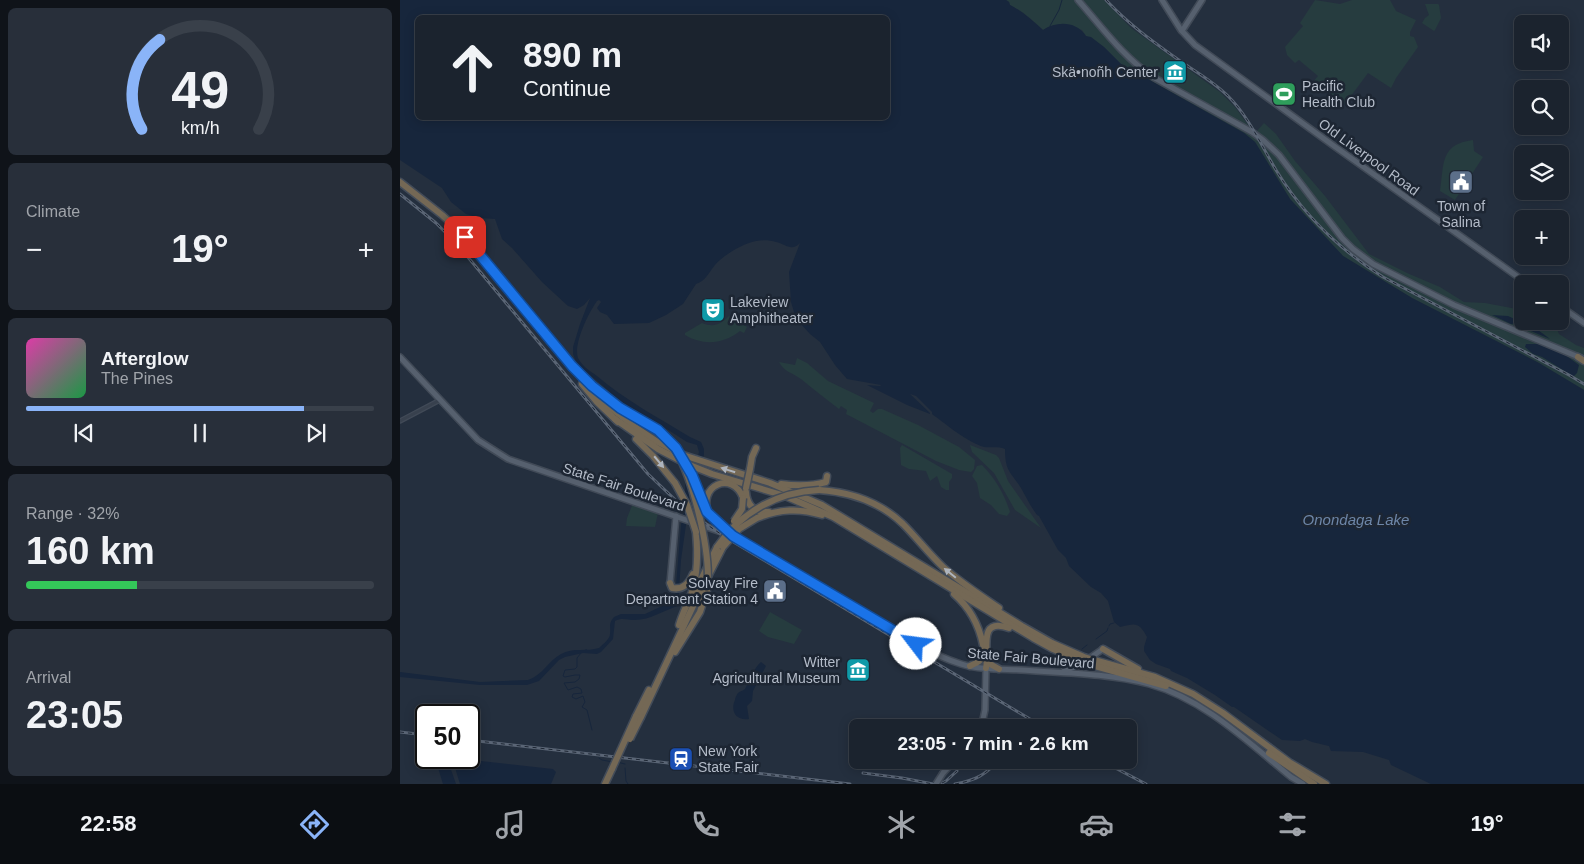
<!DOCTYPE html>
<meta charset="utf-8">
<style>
body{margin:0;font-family:Arial,sans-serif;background:#282f3a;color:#f1f3f6;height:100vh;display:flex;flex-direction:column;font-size:19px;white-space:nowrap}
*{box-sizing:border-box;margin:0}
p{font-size:16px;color:#a0a4aa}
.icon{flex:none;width:28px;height:28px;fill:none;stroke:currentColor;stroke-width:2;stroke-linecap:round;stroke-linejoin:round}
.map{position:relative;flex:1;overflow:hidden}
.sheet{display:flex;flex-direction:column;gap:8px;padding:8px;background:#0f1319;width:400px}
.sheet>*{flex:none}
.top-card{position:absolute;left:15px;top:15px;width:475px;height:105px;border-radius:8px;box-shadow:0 2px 12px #0003,0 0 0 1px #39404a;background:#1b232e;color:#f1f3f6;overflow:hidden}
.buttons{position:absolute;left:1114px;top:15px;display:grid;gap:10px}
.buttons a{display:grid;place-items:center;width:55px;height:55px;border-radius:8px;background:#1b232e;box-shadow:0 2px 12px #0003,0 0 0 1px #39404a;font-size:25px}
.speed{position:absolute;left:15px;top:704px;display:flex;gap:10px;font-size:25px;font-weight:700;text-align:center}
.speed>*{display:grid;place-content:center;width:65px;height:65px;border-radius:50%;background:#1b232e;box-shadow:0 2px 12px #0003,0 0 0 1px #39404a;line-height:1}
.speed .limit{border:2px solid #111;border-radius:8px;background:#fff;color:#111}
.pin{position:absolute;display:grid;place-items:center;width:42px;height:42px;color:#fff;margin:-21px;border-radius:10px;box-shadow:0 2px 8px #0006}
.me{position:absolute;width:55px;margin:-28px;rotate:300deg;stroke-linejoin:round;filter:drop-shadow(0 0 4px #0008)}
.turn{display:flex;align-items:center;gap:18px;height:105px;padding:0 25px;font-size:22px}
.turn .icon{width:65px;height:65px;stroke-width:2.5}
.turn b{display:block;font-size:35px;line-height:42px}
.big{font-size:38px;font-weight:700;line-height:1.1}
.sheet .widget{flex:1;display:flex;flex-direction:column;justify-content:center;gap:8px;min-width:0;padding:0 18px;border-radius:8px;background:#282f3a}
.sheet .dial{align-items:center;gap:0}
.dial svg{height:130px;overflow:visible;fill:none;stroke:#39404a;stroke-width:7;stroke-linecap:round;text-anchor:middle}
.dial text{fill:#f1f3f6;stroke:none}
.song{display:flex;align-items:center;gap:15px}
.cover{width:60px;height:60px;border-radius:8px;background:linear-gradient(135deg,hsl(320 70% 55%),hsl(140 70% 35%))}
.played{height:5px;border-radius:2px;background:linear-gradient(90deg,#8ab4f8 80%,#39404a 80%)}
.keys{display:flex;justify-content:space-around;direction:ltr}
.heat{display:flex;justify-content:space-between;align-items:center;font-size:28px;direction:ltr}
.charge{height:8px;border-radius:4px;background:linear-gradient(90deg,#34c759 32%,#39404a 0)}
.trip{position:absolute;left:449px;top:719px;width:288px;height:50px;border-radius:8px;background:#1b232e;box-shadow:0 2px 12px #0003,0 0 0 1px #39404a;font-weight:700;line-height:50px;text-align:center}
.dock{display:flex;height:80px;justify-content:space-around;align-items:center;background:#0b0e12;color:#a0a4aa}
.dock .icon{width:35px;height:35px}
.dock .on{color:#8ab4f8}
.dock b{font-size:22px;color:#f1f3f6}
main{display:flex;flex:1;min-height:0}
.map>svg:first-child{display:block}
</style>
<main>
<section class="sheet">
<div class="widget dial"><svg viewBox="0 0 100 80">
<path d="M14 69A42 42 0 1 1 86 69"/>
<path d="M14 69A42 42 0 0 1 25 14" stroke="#8ab4f8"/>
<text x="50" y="56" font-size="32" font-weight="700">49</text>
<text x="50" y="72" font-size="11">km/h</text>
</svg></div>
<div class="widget"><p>Climate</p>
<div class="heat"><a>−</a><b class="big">19°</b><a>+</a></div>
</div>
<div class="widget">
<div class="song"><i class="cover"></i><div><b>Afterglow</b><p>The Pines</p></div></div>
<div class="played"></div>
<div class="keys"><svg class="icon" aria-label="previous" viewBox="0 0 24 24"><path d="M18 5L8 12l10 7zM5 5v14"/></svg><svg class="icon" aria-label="pause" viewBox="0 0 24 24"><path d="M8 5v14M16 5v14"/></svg><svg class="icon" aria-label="next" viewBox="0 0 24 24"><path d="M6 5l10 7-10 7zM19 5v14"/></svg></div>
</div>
<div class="widget"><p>Range · 32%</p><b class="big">160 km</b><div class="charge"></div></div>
<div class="widget"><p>Arrival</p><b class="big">23:05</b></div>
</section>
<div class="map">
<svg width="1184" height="784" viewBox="0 0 1184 784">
<rect width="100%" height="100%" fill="#242f3e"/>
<g fill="#263c3f">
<path d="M 606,0 L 704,0 L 731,28 L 820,92 L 835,107 L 848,125 L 856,132 L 864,123 L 876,134 L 895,161 L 925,196 L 969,254 L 1007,273 L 1040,287 L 1064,302 L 1085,303 L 1122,310 L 1122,321 L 1150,321 L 1154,323 L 1159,334 L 1176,345 L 1184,348 L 1184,390 L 1139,363 L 1012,298 L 943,256 L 890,199 L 855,142 L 844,133 L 721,64 L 704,47 L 686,36 L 682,30 L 663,24 L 648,27 L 643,30 C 633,21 622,11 610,5 L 609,2 Z"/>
<polygon points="915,0 940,4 952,0 990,0 996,11 1016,20 1010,32 1010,36 1014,37 1018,47 996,78 991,88 968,73 945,104 913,82 918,76 899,60 895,63 887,55 885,47 903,26 900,23"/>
<polygon points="1025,4 1038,4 1039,5 1041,18 1035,30 1034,31 1022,23 1025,18 1029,15"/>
<path d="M 1073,140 L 1074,151 L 1083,157 L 1055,200 L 1040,191 C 1044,164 1040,144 1073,140 Z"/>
<path d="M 329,316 L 347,327 L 344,333 L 340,331 C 324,344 303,346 285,335 L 285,333 L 302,323 C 314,328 321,324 329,316 Z"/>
<path d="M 397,358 L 407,363 L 428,381 L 474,403 L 470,411 L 473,413 L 478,409 L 482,409 L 518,425 L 559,447 L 575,460 L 574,469 L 571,472 L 559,470 L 536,461 L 446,414 L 447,410 L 441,406 L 439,409 C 426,399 413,389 401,379 C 393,373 384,372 379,362 L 395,365 Z"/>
<polygon points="502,445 552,474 552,478 549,482 549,490 546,490 541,487 537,476 530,481 526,471 509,469 501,465 500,448"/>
<polygon points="570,445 596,455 599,458 608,481 641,528 615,510 594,473 572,452"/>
<path d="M 582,465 C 596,480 604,493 610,512 L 607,516 L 599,514 L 591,505 L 580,498 L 577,483 L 572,476 L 577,466 Z"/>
<polygon points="233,503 258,513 255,527 226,526 227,518"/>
<polygon points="370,612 402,630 394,644 368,637 359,631"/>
</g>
<g fill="#17263c" fill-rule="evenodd">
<path d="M 0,0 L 606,0 L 609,2 L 610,5 C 622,11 633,21 643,30 C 657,21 676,21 686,36 L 691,37 L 704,47 L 721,64 L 844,133 L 855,142 L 890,199 L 943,256 L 1012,298 L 1139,363 L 1184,390 L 1184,784 L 1031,784 L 991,765 L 989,760 L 963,752 L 931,751 L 929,746 L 912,742 L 905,739 L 900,741 L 882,740 L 834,707 L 832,707 L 815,695 L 787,678 L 771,671 L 770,669 L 756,664 L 750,660 L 744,651 L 744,647 L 747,637 C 739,622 736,623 720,627 L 714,622 L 708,601 L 701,593 L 691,587 L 669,566 L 666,558 L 658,550 L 639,516 L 637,515 C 631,507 626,497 621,488 C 610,471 605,471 605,449 C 598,446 591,448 584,447 C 567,442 547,425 532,414 L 532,412 L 516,396 L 510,394 L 530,413 L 530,414 L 507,405 L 467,385 L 480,386 L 481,385 L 447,379 L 435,365 L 420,342 L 410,334 L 400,323 L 394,312 L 391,302 L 389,272 L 400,243 C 392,252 385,244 376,242 C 370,240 362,240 356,241 C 342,244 325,254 315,265 C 309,272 306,281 296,284 L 283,304 L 266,315 L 249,323 L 214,324 L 207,315 L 200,312 L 197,308 L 201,302 L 199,300 L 197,301 C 189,312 173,344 178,358 C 182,366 190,371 197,376 C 225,400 259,418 290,437 L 301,442 L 304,449 L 304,455 L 289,490 L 289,504 L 281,560 L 278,606 C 264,610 250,620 235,620 C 227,620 222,617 215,621 L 213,639 L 201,652 L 197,654 L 183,653 L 165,657 L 159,660 L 139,681 L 127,685 L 80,685 L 0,677 L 0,672 L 80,682 L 128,680 C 143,675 148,661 161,654 C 173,647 187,652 199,648 C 203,644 210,639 210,634 C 211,626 208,624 214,617 L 221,614 L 245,614 L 273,601 L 275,597 L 281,525 L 285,507 L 285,484 L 293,471 L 298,456 L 299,452 L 297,445 L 287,442 L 251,419 L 242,417 L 222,407 L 211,399 L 210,392 L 183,369 L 176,362 L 173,354 L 173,347 L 180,324 L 190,298 L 184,305 L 177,309 L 168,306 L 142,282 L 112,248 L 102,239 L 95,219 L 80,218 L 66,214 L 51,202 L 42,188 L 0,160 ZM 18,18 L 488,18 L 488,118 L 18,118 Z"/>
<polygon points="1092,315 1108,316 1119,321 1126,321 1150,339 1126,329 1119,323 1111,324"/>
<polygon points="1126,344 1139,344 1164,354 1179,365 1177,373 1174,376 1171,375 1142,357 1133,354 1125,347"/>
<path d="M 361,662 L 366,666 L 353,691 L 352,701 L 347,706 L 349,719 C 336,721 330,711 335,700 C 335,698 337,694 338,693 C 340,691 343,691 345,689 C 350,681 353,669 361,662 Z"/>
<polygon points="35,758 47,758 56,784 43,784"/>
<polygon points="54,758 153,769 156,772 151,784 60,784 53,761"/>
</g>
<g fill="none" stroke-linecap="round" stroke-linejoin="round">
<g stroke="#17263c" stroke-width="1">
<polyline points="650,26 659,10 662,0"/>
<polyline points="709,626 710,624 714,623"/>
<polyline points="696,639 707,631 708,628"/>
<polyline points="682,649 687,645"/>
<polyline points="181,653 177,658 177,667 175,669 165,670 163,676 165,677 175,675 180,675 179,679 175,682 164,683 168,690 177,687 181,689 182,693 173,694 172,697 176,699 183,696 185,702 182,707 187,710 192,730"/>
<polyline points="199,758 202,760 213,762"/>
<polyline points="217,762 225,764"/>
<polyline points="225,768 226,781 228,784"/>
</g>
<defs>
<polyline id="minor" points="0,421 40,400"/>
<g id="major">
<path d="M 678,0 C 702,27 723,57 753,77 L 852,132 L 863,140 L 879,155 L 942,238 L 953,249 L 973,264 L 1054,305 L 1181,358"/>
<polyline points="762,0 781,30 795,45 934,146 1128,284"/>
<polyline points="782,31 802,0"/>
<polyline points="1160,306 1184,323"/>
<path d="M 0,357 L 78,440 L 108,459 L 333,536 L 516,644 C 530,652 545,659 561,664 C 580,670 601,669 621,670 C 664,673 707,673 749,684 C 804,699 848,742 891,777 L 903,784"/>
<polyline points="270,583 276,516"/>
<polyline points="664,671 678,666 703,649"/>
<polyline points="581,728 585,710 586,668"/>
<polyline points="543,773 555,760"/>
</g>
<g id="highway">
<polyline points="0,182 42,215 61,232 177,372 207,405 235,427 256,441 283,455 370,483 422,505 622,626 652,643 684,657"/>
<polyline points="1178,357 1184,361"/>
<polyline points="182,384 197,402 218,422"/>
<path d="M 206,399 C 227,414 253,423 271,443"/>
<polyline points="215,419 258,449 287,464 312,474 385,496 433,517 633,638 653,649 680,661"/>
<polyline points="236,439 253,456 275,483"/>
<polyline points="350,469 352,457 356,448"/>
<path d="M 381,484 C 396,486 412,486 426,482 L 427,476"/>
<polyline points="297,486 307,512 332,535"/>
<path d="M 419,490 C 451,492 480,502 503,524 C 517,538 529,554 543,567 C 560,582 580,595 599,608"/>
<path d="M 346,492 C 347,506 355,513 369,512"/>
<path d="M 309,515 C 296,485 333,470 343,498"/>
<path d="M 357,518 C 380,509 399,508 422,515"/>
<path d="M 270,583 L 272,588 C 283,590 289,584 293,574"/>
<path d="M 554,594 C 569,607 579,625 583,645"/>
<polyline points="291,600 317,547"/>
<path d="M 279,625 C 282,614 288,603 292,592 C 298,572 298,552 296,532"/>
<polyline points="703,649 738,669"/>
<polyline points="275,652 300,612 307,590"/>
<polyline points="587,659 590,664 599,669"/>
<polyline points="694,660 755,677 793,694 823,713 889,762 926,784"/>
<polyline points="688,664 766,686"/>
<path d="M 570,666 C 579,662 583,660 584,650"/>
<path d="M 586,668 C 590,653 576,616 609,628"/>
<polyline points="236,716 249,690"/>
<polyline points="241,717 295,602 323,547"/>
<polyline points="869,753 914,784"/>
<polyline points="205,784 212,769"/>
</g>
</defs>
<use href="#minor" stroke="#414a57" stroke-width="5.5"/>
<use href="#major" stroke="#414a57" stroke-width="8"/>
<use href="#highway" stroke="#434c59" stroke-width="9"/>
<use href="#minor" stroke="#38414e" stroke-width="3"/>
<use href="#major" stroke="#56606e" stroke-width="5"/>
<use href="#highway" stroke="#746855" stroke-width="6"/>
<defs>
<g id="rail">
<path d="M 706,0 C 729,25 755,43 783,63 C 798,73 815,83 828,96 C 849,117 861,145 876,170 C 902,213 940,250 983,277 L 1169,375 L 1184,384"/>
<polyline points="0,194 36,223 57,244 248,474 286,510 325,537 645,728"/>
<polyline points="0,732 26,735"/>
<polyline points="69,740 450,784"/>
<polyline points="700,760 746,784"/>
<polyline points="463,773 502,778 533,784"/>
<polyline points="542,783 546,781 557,771"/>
<path d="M 555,784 C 577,780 584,775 600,760"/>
</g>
</defs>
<use href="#rail" stroke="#5a6575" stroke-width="3"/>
<use href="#rail" stroke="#1d2633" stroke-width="1" stroke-dasharray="4" stroke-linecap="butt"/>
<defs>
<polyline id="major-bridge" points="536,784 543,773"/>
<g id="highway-bridge">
<path d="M 271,443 C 292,471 312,554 307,590"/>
<polyline points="289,468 297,486"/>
<polyline points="275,483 287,505 296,532"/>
<polyline points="346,488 350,469"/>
<polyline points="334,521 342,509 343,498"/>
<path d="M 317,547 C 341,512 377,492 419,490"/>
<polyline points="323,547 339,529 357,518"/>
<polyline points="684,657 694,660"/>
<polyline points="680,661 688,664"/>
<polyline points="230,739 241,717"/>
<polyline points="212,769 236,716"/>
</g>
</defs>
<use href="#major-bridge" stroke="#414a57" stroke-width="8" stroke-linecap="butt"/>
<use href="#highway-bridge" stroke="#434c59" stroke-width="9" stroke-linecap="butt"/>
<use href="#major-bridge" stroke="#56606e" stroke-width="5"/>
<use href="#highway-bridge" stroke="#746855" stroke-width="6"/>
</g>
<defs><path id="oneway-solid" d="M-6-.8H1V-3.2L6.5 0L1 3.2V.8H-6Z" transform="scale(1.25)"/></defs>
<g fill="#aeb4bd">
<use href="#oneway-solid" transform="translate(259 462) rotate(50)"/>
<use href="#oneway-solid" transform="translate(328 470) rotate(-163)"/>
<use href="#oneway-solid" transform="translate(550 573) rotate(-141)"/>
</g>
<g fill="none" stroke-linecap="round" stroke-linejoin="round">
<defs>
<polyline id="route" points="65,237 172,366 192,386 220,408 258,430 276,448 292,475 307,512 333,536 516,644"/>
</defs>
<use href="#route" stroke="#114b97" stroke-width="12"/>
<use href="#route" stroke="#1a73e8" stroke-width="9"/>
</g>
<defs>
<symbol id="museum-square" viewBox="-11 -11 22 22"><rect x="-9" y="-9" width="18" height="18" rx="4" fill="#0f9aa8" stroke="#1d2633"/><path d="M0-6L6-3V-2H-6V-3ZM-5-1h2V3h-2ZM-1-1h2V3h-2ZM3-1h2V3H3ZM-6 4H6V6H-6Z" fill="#fff"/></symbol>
<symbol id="stadium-square" viewBox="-11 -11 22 22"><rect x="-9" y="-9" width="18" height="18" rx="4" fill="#2e9e5b" stroke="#1d2633"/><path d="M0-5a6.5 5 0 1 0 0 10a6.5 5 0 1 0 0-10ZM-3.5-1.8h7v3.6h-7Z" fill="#fff"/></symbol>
<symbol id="civic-square" viewBox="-11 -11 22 22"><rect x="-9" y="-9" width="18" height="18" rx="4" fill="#5c6f8a" stroke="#1d2633"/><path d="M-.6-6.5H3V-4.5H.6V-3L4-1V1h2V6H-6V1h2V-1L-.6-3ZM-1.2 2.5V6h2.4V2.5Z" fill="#fff"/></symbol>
<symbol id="theatre-square" viewBox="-11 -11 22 22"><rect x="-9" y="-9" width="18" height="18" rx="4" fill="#0f9aa8" stroke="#1d2633"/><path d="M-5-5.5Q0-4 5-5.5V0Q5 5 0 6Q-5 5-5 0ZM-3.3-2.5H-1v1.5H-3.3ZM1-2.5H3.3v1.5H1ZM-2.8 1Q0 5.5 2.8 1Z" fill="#fff"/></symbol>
<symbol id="station-square" viewBox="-11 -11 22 22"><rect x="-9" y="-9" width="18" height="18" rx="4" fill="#1a4fb4" stroke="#1d2633"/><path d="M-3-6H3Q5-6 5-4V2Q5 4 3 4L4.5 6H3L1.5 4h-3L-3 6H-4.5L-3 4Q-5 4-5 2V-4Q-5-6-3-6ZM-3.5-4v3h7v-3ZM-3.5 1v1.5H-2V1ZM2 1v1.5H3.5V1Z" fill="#fff"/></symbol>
</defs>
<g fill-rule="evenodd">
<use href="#museum-square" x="761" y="58" width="28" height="28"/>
<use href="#stadium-square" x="870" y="80" width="28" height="28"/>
<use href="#civic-square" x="1047" y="168" width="28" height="28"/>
<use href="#theatre-square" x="299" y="296" width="28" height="28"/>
<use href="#civic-square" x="361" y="577" width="28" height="28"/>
<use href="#museum-square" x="444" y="656" width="28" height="28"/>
<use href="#station-square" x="267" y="745" width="28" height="28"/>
</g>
<g text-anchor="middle" stroke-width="5" stroke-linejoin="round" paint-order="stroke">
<g font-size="14" fill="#b4bcc9" stroke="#1d2633" text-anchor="end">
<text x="758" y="77">Skä•noñh Center</text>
<text x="902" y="91" text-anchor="start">Pacific<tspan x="902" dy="16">Health Club</tspan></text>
<text x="1061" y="211" text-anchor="middle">Town of<tspan x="1061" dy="16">Salina</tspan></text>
<text x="330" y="307" text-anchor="start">Lakeview<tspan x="330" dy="16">Amphitheater</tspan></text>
<text x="358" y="588">Solvay Fire<tspan x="358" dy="16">Department Station 4</tspan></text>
<text x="440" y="667">Witter<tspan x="440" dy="16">Agricultural Museum</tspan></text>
<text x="298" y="756" text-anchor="start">New York<tspan x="298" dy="16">State Fair</tspan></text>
</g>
<g font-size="14" fill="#b4bcc9" stroke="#1d2633">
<text transform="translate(969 157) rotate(36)" y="5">Old Liverpool Road</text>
<text transform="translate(224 487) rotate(18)" y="5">State Fair Boulevard</text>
<text transform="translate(631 658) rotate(5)" y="5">State Fair Boulevard</text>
</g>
<g font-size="15" font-style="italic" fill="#6d86a8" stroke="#1d2633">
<text x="956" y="525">Onondaga Lake</text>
</g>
</g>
</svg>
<div class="buttons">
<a><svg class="icon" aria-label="sound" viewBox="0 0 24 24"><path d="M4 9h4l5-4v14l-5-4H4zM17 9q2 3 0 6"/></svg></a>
<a><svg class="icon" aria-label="search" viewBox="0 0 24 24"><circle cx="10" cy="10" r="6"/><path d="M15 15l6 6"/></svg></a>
<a><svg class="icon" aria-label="layers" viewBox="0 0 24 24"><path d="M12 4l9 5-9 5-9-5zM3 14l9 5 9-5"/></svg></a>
<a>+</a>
<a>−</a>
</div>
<div class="speed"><div class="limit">50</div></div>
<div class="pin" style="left:65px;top:237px;background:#d93025"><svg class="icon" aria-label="arrive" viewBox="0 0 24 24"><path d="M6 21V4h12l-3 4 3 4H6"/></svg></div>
<svg class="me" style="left:516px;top:644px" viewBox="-20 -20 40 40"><circle r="19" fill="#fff"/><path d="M0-13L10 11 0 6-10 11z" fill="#1a73e8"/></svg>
<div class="trip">23:05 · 7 min · 2.6 km</div>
<div class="top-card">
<div class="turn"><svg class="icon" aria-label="ahead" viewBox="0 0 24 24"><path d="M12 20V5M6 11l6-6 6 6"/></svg><div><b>890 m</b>Continue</div></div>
</div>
</div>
</main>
<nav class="dock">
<b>22:58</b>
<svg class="icon on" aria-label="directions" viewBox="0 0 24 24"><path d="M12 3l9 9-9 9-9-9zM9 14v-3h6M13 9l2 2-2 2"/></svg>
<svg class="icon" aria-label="music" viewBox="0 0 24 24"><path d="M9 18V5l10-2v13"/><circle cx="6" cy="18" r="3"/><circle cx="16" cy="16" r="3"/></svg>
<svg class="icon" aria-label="phone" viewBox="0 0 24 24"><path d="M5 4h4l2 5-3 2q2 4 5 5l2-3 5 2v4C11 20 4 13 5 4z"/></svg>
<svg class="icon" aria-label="climate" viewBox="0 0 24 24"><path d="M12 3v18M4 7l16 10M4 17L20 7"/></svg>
<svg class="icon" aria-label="car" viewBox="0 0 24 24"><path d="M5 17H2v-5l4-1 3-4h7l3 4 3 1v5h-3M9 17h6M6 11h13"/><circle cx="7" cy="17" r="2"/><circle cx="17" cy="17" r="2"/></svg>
<svg class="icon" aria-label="filters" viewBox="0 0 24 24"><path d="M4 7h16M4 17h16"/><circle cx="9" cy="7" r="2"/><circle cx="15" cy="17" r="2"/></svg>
<b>19°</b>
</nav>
